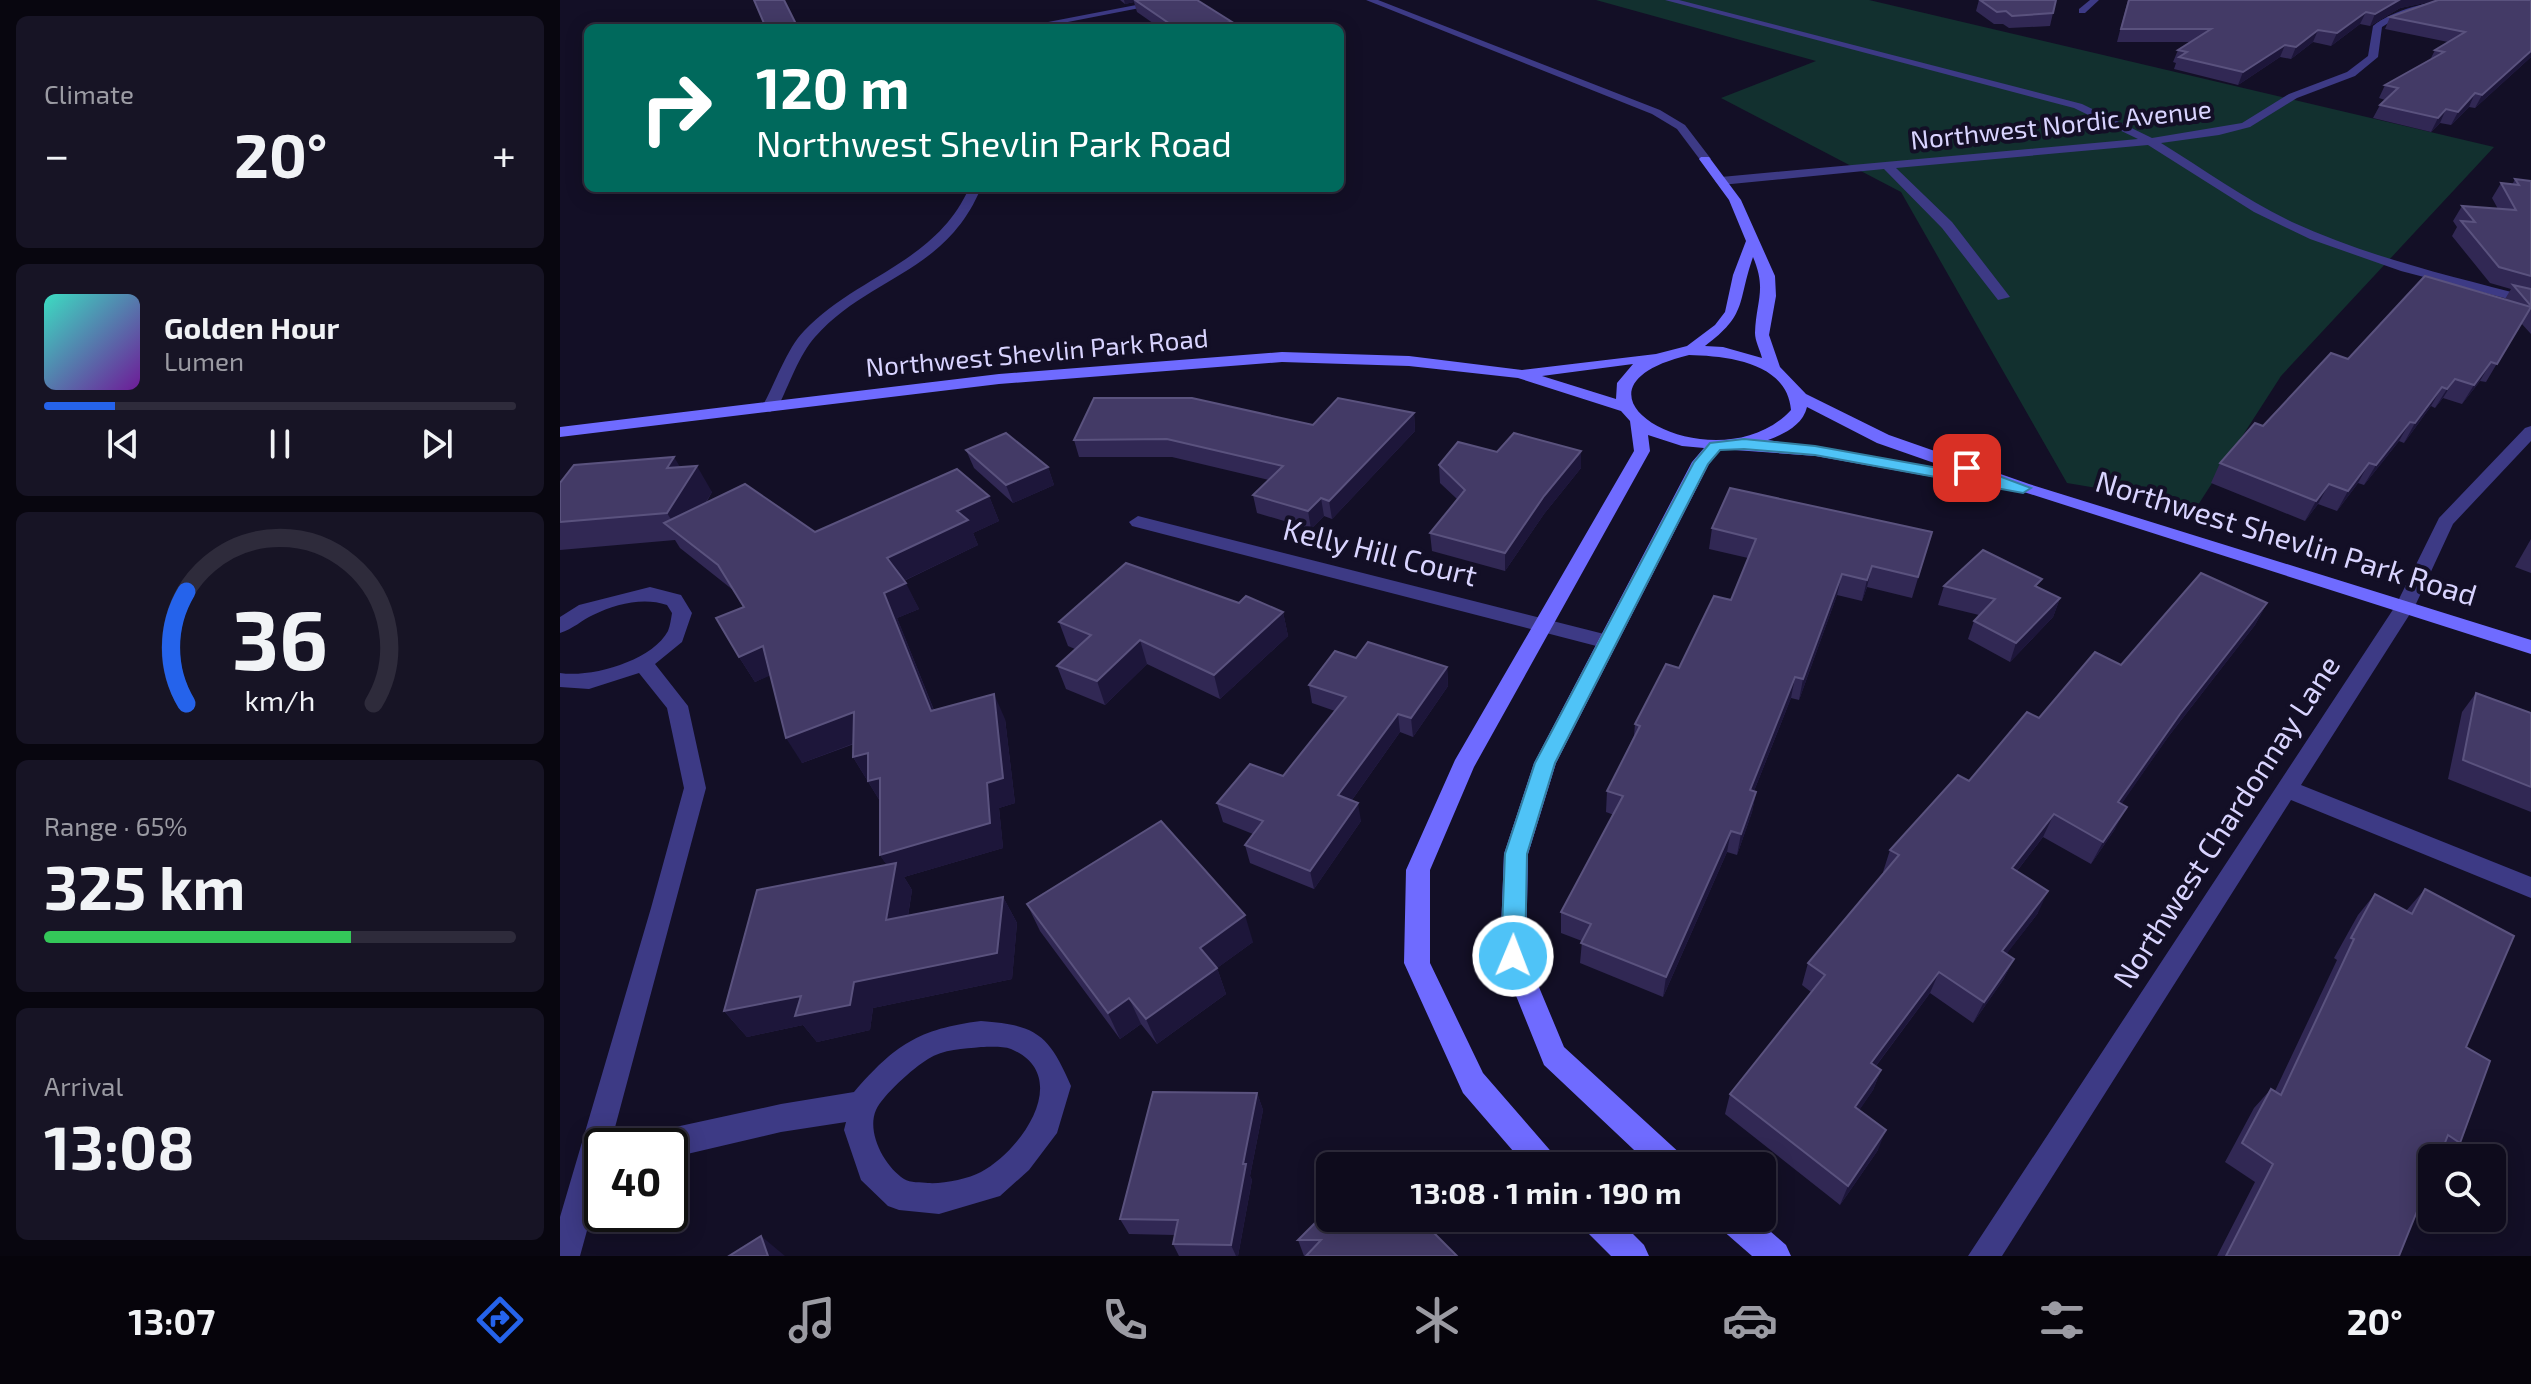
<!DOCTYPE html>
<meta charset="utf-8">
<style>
body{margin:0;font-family:"Exo 2",sans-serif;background:#171425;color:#f1f3f6;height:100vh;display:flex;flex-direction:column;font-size:30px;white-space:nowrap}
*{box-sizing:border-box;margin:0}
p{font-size:26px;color:#9b9ba3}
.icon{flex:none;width:44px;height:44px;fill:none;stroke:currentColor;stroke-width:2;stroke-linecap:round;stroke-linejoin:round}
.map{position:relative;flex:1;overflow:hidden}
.details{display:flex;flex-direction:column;gap:16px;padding:16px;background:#08060f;width:560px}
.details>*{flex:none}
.banner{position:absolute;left:24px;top:24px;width:760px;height:168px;border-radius:12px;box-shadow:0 4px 20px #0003,0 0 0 2px #2e2b3b;background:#00695c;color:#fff;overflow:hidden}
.fabs{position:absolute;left:1858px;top:1144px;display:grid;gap:16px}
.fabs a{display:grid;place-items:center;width:88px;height:88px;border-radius:12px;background:#0e0b1c;box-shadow:0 4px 20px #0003,0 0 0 2px #2e2b3b;font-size:40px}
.speed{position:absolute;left:24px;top:1128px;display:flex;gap:16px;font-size:40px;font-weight:700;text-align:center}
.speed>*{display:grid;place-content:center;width:104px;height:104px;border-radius:50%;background:#0e0b1c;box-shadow:0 4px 20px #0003,0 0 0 2px #2e2b3b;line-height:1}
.speed .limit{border:4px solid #111;border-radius:12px;background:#fff;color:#111}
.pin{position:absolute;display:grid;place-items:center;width:68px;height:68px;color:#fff;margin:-34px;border-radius:16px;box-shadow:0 4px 12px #0006}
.me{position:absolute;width:88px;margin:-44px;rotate:1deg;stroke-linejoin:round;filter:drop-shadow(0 0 6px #0008)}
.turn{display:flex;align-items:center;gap:28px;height:168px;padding:0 40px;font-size:36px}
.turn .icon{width:104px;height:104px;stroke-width:2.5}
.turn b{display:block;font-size:56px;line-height:68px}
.big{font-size:60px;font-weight:700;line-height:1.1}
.details .card{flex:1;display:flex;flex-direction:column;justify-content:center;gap:12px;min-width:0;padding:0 28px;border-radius:12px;background:#171425}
.details .dial{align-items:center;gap:0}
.dial svg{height:208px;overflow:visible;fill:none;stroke:#2e2b3b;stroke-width:7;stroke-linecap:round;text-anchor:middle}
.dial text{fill:#f1f3f6;stroke:none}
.song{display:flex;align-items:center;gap:24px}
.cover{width:96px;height:96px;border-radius:12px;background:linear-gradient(135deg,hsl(170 70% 55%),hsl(280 70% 35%))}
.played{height:8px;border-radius:4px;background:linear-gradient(90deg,#2563eb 15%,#2e2b3b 15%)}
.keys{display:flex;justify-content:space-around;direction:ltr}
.heat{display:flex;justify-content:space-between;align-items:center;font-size:44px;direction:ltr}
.charge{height:12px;border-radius:6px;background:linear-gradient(90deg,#34c759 65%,#2e2b3b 0)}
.trip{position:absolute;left:756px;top:1152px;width:460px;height:80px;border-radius:12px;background:#0e0b1c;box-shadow:0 4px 20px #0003,0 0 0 2px #2e2b3b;font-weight:700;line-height:80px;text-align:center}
.tabs{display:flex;height:128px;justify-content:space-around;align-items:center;background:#06040b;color:#9b9ba3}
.tabs .icon{width:56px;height:56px}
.tabs .active{color:#2563eb}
.tabs b{font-size:36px;color:#f1f3f6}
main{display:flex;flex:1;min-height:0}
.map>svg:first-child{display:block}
</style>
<main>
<section class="details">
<div class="card"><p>Climate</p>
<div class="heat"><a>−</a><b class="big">20°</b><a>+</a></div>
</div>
<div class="card">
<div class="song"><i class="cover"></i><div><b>Golden Hour</b><p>Lumen</p></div></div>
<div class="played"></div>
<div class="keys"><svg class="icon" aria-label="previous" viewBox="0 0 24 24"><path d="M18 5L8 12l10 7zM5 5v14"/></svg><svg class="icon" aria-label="pause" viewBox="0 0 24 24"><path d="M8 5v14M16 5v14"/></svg><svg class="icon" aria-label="next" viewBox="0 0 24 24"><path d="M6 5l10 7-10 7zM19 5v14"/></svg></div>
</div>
<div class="card dial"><svg viewBox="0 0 100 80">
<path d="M14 69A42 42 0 1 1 86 69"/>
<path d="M14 69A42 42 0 0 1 14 26" stroke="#2563eb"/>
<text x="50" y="56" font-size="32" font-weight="700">36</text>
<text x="50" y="72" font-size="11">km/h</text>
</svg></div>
<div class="card"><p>Range · 65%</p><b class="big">325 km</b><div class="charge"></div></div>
<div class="card"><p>Arrival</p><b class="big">13:08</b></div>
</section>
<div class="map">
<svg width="1971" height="1256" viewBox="0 0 1971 1256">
<rect width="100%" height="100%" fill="#130f26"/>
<polygon fill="#12302f" points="1036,0 1309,0 1934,147 1721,376 1638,505 1507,483 1341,192 1161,98 1256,61"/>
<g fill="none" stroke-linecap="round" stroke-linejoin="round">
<g fill="#3d3a85" fill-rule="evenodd">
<polygon points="602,0 621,0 477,28 457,28"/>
<polygon points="806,0 818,0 1100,110 1125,125 1151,159 1141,161 1117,129 1092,114"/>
<path d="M 1105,0 L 1119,0 L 1522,104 L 1592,138 L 1682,123 L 1729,94 L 1787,72 L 1808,56 L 1813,26 C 1832,10 1872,0 1896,0 L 1830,22 L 1822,27 L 1818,57 L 1795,76 L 1737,98 L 1690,127 L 1659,135 L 1601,143 C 1645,170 1686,200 1732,222 C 1808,257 1890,276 1971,297 L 1971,305 L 1841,271 L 1750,239 L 1694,212 L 1588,145 L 1336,168 L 1392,222 L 1450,297 L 1438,300 L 1382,228 L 1324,169 L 1161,185 L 1155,181 L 1161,177 L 1578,139 L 1514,108 Z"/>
<polygon points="1530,0 1539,0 1525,13 1519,13 1519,9"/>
<path d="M 409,188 L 421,188 C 385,274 309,276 255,337 C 239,355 229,385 218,407 L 210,412 L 204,410 L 202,407 C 214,386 227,348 244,331 C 296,276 376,263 409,188 Z"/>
<polygon points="1971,426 1971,441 1893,524 1855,606 1741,785 1971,877 1971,898 1731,800 1442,1256 1408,1256 1836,605 1879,518 1965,428"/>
<polygon points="578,516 1048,635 1058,642 1048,649 572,526 569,522"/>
<path d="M 90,587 L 121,595 L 132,613 L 122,642 L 95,664 L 128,706 L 146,788 L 50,1146 L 42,1146 L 42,1176 L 20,1256 L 0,1256 L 0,1217 L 91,908 L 124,788 L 107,708 L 79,673 L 29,689 L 0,687 L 0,673 C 31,678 92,661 108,631 C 110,626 111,619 112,613 L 107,605 C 83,597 56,604 33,615 C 22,620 13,629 0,633 L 0,617 L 19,605 Z"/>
<path d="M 421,1021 C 477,1025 489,1035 511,1086 L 497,1133 L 469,1170 L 440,1196 L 379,1214 L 339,1210 L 328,1206 L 301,1180 L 284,1130 L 286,1122 L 221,1132 L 110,1158 L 110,1146 L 82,1146 L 87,1136 L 97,1131 L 221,1104 L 294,1092 C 335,1045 358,1029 421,1021 ZM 421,1047 C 430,1047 443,1046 451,1049 C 514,1076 461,1151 421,1172 C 408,1179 383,1184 368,1183 C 361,1182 350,1183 344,1179 C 325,1167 306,1133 316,1110 C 323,1095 353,1068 368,1059 C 383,1049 404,1049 421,1047 Z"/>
</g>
<g fill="#6f6bff" fill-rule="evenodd">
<path d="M 1141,157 L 1149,157 L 1181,200 L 1215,276 L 1216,296 L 1209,335 L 1220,367 L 1246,394 L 1329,435 L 1469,484 L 1971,640 L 1971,654 L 1414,476 L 1412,482 L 1406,483 L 1256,456 L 1161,449 L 1149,464 L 996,763 L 968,854 L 966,956 L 1004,1047 L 1123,1156 L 1128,1166 L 1091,1166 L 984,1065 L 940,956 L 944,854 L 974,763 L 1132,462 L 1144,448 L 1122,446 L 1088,435 L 1090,451 L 914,767 L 870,870 L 870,963 L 923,1073 L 995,1156 L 1000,1166 L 966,1166 L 903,1093 L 844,963 L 846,870 L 895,760 L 1074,451 L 1070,421 L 1061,411 L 958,378 L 849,366 L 722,362 L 439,384 L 0,437 L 0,427 L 439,374 L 722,352 L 849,356 L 962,370 L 1096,354 L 1127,346 L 1155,325 L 1165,312 L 1173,275 L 1186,241 L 1169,200 L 1139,159 ZM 1193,257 C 1207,290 1196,301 1195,333 C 1195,341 1200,350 1202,358 L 1163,347 L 1145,346 C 1188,314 1177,303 1193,257 ZM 1129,355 C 1167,356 1227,362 1231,410 C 1158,489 980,391 1129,355 ZM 1073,364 L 1057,383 L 1056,399 L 982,376 ZM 1247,407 L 1317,443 L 1400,472 L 1208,440 C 1224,434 1243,425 1247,407 Z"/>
<polygon points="1020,1218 1057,1218 1084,1245 1089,1256 1051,1256 1024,1229"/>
<polygon points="1157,1218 1195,1218 1226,1245 1231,1256 1192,1256 1161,1229"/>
</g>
</g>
<g fill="#312854">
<polygon points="560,0 637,0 673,28 600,28 577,12 574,2 565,4"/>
<polygon points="1419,0 1496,0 1490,26 1449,28 1443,24 1434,24 1416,11"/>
<polygon points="1568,0 1971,0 1971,57 1915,108 1909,107 1891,125 1880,123 1871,132 1813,118 1820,105 1825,100 1819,98 1825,85 1870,60 1875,50 1888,42 1825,29 1830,17 1874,1 1840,8 1810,26 1800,24 1771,46 1753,42 1731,59 1720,57 1678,85 1614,69 1616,63 1613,62 1618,50 1631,42 1557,42"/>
<polygon points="1955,179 1971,181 1971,334 1961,323 1926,382 1920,381 1902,404 1883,398 1875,408 1871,406 1844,443 1839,441 1804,485 1798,483 1777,511 1758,504 1745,521 1651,483 1660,463 1703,426 1788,359 1945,299 1951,289 1930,283 1892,236 1897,227 1893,221 1902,206 1938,209 1932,198 1941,183 1952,185"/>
<polygon points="854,413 855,431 772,519 764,516 751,529 697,513 693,495 709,480 612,457 519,457 514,440 753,425"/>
<polygon points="406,450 488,467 494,485 453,503 414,468"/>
<polygon points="937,452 1021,468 984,514 945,571 872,551 870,533 897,499 880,483 879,465"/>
<polygon points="120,467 152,492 146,503 255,532 429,496 439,521 413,533 418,545 344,581 359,609 337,618 374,710 445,719 455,803 439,808 443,848 344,877 352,890 348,916 443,897 457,923 452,979 313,1008 310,1030 257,1042 243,1025 187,1037 164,1011 327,865 320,855 320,801 293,757 294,744 242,763 210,675 195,682 179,657 184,607 173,590 120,548 115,540 0,550 0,483"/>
<polygon points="1152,528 1372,532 1352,598 1307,587 1302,601 1277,595 1239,700 1231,698 1194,791 1196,792 1192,812 1177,855 1167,852 1103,997 1020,963 1022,941 1001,933 1001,912 1054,815 1046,812 1047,791 1074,736 1075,724 1171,600 1188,558 1149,549"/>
<polygon points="1971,539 1971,573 1955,567"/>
<polygon points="1384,586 1478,587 1500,598 1493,617 1450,662 1408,639 1414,621 1419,615 1378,605"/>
<polygon points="679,603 723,612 728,636 660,699 587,664 545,705 506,689 497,666 515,649 508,646 499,622"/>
<polygon points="1707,603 1695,625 1608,737 1561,804 1555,829 1531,864 1483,837 1457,871 1478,913 1446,954 1454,959 1443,980 1413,1023 1370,993 1316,1066 1321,1070 1313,1090 1299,1110 1318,1150 1280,1205 1165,1114 1170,1094 1251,992 1242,985 1248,963 1324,872 1323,872 1330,850 1409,781 1479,718 1561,665"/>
<polygon points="796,658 887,667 888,686 853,737 840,732 792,800 801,821 754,889 690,863 685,845 693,834 663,822 657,803 723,776 775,711 752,703 749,685"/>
<polygon points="1916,693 1971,713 1971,812 1888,779 1902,712"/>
<polygon points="1865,889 1906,1047 1900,1143 1882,1158 1872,1158 1839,1256 1657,1256 1695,1182 1665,1162 1694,1108 1711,1089 1715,1091 1777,960 1774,958 1798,915 1815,894 1846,911"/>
<polygon points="467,904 693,942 657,968 666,994 597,1044 581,1024 560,1039 480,931"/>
<polygon points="697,1093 703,1110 690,1176 692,1180 678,1256 619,1256 613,1244 615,1235 569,1234 560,1219"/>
<polygon points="858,1225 897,1256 744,1256 738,1240"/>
</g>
<g fill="#1d163a">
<polygon points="564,0 574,0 574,2 565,4"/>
<polygon points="1839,0 1881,0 1840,8 1810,26 1815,14"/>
<polygon points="1806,12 1800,24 1771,46 1777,33"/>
<polygon points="672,22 673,28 640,28"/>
<polygon points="1758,30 1753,42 1731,59 1736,47"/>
<polygon points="1725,45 1720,57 1678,85 1683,72"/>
<polygon points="1971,51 1971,57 1915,108 1922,95"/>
<polygon points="1915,93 1909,107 1891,125 1898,112"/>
<polygon points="1886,109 1880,123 1871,132 1878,118"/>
<polygon points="1931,362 1920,381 1902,404 1914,385"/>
<polygon points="1895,379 1883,398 1875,408 1887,389"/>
<polygon points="1882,387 1871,406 1844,443 1855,423"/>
<polygon points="854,413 855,431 772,519 769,501"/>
<polygon points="1850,422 1839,441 1804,485 1816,465"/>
<polygon points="1021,451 1021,468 984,514 945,571 945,553 984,496"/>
<polygon points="114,457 128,480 137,466 152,492 123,539 107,513 107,468"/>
<polygon points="1809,463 1798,483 1777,511 1788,491"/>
<polygon points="488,467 494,485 453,503 446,485"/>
<polygon points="1769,484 1758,504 1745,521 1756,501"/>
<polygon points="429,496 439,521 413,533 418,545 339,583 327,558 397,511"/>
<polygon points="761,498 764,516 751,529 748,511"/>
<polygon points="1312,566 1307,587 1302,601 1307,580"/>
<polygon points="1282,574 1277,595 1239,700 1243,679"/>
<polygon points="346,583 359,609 337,618 384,736 371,711 324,593"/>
<polygon points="1500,598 1493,617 1450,662 1456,643"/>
<polygon points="1707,603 1695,625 1608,737 1547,825 1558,802 1620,714"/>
<polygon points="723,612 728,636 660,699 654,675"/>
<polygon points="580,640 587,664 545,705 537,681"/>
<polygon points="203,646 218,672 195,682 179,657"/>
<polygon points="887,667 888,686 853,737 851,718"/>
<polygon points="1235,677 1231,698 1186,811 1190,790"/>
<polygon points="434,694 445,719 455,803 439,808 443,848 344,877 352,890 343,947 326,920 334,876 320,855 427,783"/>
<polygon points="294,712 308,738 242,763 226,738"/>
<polygon points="838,714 840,732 782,814 778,795"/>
<polygon points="308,753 323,778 323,806 293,757"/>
<polygon points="1196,792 1192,812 1177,855 1181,834"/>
<polygon points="798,803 801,821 754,889 750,871"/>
<polygon points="1567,807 1555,829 1531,864 1543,842"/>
<polygon points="1494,814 1483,837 1442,890 1452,868"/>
<polygon points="1171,831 1167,852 1103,997 1106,977"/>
<polygon points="1488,891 1478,913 1432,973 1442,951"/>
<polygon points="443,897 457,923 452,979 313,1008 310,1030 257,1042 243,1025 187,1037 164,1011 294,982"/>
<polygon points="685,915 693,942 649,974 640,948"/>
<polygon points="1454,959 1443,980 1413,1023 1424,1002"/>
<polygon points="657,968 666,994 597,1044 586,1019"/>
<polygon points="1379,972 1370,993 1303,1083 1311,1063"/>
<polygon points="569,998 581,1024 560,1039 548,1013"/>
<polygon points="1321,1070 1313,1090 1288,1127 1295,1107"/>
<polygon points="697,1093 703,1110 690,1176 692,1180 678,1256 676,1256 671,1245 683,1164"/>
<polygon points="1326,1130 1318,1150 1280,1205 1288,1186"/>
<polygon points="201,1236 225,1256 208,1256"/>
</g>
<g fill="#433a66" stroke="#5a527e" stroke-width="2">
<polygon points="194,0 224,0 238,28 206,28"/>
<polygon points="575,0 637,0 672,22 640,28 616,28"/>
<polygon points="1420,0 1496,0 1493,13 1452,16 1446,11 1437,12"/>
<polygon points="1569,0 1839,0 1815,14 1806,12 1777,33 1758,30 1736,47 1725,45 1683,72 1619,57 1627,52 1618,50 1651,29 1561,29"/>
<polygon points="1878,0 1971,0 1971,51 1922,95 1915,93 1898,112 1886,109 1878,118 1820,105 1838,88 1825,85 1884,52 1875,50 1905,32 1830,17"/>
<polygon points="1955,179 1971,181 1971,276 1939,267 1901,221 1915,222 1902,206 1956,210 1941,183 1959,185"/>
<polygon points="1865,276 1971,307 1937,364 1931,362 1914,385 1895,379 1887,389 1882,387 1855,423 1850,422 1816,465 1809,463 1788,491 1769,484 1756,501 1660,463 1695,423 1703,426 1771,353 1788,359"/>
<polygon points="1953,285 1971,289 1971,306"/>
<polygon points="534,398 632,398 753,425 778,398 854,413 769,501 761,498 748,511 693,495 723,466 607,439 514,440"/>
<polygon points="446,433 488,467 446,485 406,450"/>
<polygon points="954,433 1021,451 984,496 945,553 870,533 905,490 879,465 898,442 937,452"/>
<polygon points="114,457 107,468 137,466 107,513 0,522 0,483 14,465"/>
<polygon points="397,469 429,496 397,511 408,520 327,558 346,583 324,593 371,711 434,694 443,778 427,783 430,823 320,855 320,778 308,781 308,753 293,757 294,712 226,738 203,646 179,657 156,618 184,607 158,565 104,523 185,484 255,532"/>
<polygon points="1170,488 1372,532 1358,577 1312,566 1307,580 1282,574 1243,679 1235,677 1190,790 1196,792 1181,834 1171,831 1106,977 1021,943 1031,924 1001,912 1063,796 1047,791 1080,726 1075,724 1106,664 1119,668 1154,596 1171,600 1196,539 1152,528"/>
<polygon points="1423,550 1482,579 1475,586 1500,598 1456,643 1414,621 1435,599 1384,586"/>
<polygon points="566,563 679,603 686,596 723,612 654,675 580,640 537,681 497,666 531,635 499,622"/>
<polygon points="1641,573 1707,603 1620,714 1558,802 1567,807 1543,842 1494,814 1452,868 1488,891 1442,951 1454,959 1424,1002 1379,972 1311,1063 1321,1070 1295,1107 1326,1130 1288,1186 1170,1094 1265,975 1248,963 1339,855 1330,850 1398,775 1409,781 1467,712 1479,718 1535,652 1561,665"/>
<polygon points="808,642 887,667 851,718 838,714 778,795 798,803 750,871 685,845 703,821 657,803 690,764 723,776 786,697 749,685 775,651 796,658"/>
<polygon points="1916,693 1971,713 1971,787 1903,760"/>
<polygon points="601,821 685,915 640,948 657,968 586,1019 569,998 548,1013 467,904"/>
<polygon points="336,863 326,920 443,897 437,953 294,982 290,1005 235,1016 241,996 164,1011 197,890"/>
<polygon points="1865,889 1954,936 1906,1047 1930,1061 1900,1143 1888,1135 1879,1158 1872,1158 1872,1174 1839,1256 1666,1256 1713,1164 1682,1143 1711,1089 1721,1095 1794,939 1791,938 1815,894 1852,914"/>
<polygon points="593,1092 697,1093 683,1164 686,1164 671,1245 613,1244 618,1220 560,1219"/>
<polygon points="770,1208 770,1218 851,1218 858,1225 862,1221 897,1256 746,1256 761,1240 738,1240"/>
<polygon points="201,1236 208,1256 169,1256"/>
</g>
<polygon fill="#4fc3f7" stroke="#337fa1" stroke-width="2" points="1184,439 1255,446 1406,473 1399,468 1407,464 1471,488 1463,493 1255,455 1184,449 1160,450 1148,464 995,763 967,854 965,956 962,964 953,967 945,964 941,956 945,854 975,763 1134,462 1150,443"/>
<g text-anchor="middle" stroke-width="8" stroke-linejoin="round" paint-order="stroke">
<g font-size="26" fill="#d9d4ff" stroke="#130f26">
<text transform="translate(1501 125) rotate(-6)" y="9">Northwest Nordic Avenue</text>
<text transform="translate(477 353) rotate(-5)" y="9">Northwest Shevlin Park Road</text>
</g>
<g font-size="30" fill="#d9d4ff" stroke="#130f26">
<text transform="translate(1726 539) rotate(17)" y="10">Northwest Shevlin Park Road</text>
<text transform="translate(820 553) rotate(14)" y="10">Kelly Hill Court</text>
<text transform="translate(1667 822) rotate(-57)" y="10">Northwest Chardonnay Lane</text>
</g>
</g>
</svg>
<div class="fabs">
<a><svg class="icon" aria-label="search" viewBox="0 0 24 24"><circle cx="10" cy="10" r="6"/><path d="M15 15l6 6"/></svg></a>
</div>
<div class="speed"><div class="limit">40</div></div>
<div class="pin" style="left:1407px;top:468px;background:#d93025"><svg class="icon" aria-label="arrive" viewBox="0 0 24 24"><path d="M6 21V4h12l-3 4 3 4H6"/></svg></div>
<svg class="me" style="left:953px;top:956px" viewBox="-20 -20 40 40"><circle r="17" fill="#4fc3f7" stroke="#fff" stroke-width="3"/><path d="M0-11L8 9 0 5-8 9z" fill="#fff"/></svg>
<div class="trip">13:08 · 1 min · 190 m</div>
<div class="banner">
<div class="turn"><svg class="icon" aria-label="right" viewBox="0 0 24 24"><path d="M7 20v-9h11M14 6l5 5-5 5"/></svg><div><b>120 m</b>Northwest Shevlin Park Road</div></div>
</div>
</div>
</main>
<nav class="tabs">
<b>13:07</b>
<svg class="icon active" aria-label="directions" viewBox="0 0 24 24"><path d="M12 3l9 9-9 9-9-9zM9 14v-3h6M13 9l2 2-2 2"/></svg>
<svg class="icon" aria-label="music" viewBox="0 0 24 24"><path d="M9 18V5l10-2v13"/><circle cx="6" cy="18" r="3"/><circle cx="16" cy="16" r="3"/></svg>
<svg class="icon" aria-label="phone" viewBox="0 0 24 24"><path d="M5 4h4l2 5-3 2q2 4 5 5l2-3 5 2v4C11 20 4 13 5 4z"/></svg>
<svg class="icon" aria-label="climate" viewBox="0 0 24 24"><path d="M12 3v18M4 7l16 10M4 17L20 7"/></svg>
<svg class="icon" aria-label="car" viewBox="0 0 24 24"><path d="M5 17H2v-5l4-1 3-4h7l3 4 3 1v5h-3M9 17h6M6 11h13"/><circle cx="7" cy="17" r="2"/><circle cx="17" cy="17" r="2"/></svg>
<svg class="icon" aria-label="filters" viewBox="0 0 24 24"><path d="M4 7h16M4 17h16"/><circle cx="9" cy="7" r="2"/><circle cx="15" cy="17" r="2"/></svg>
<b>20°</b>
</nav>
